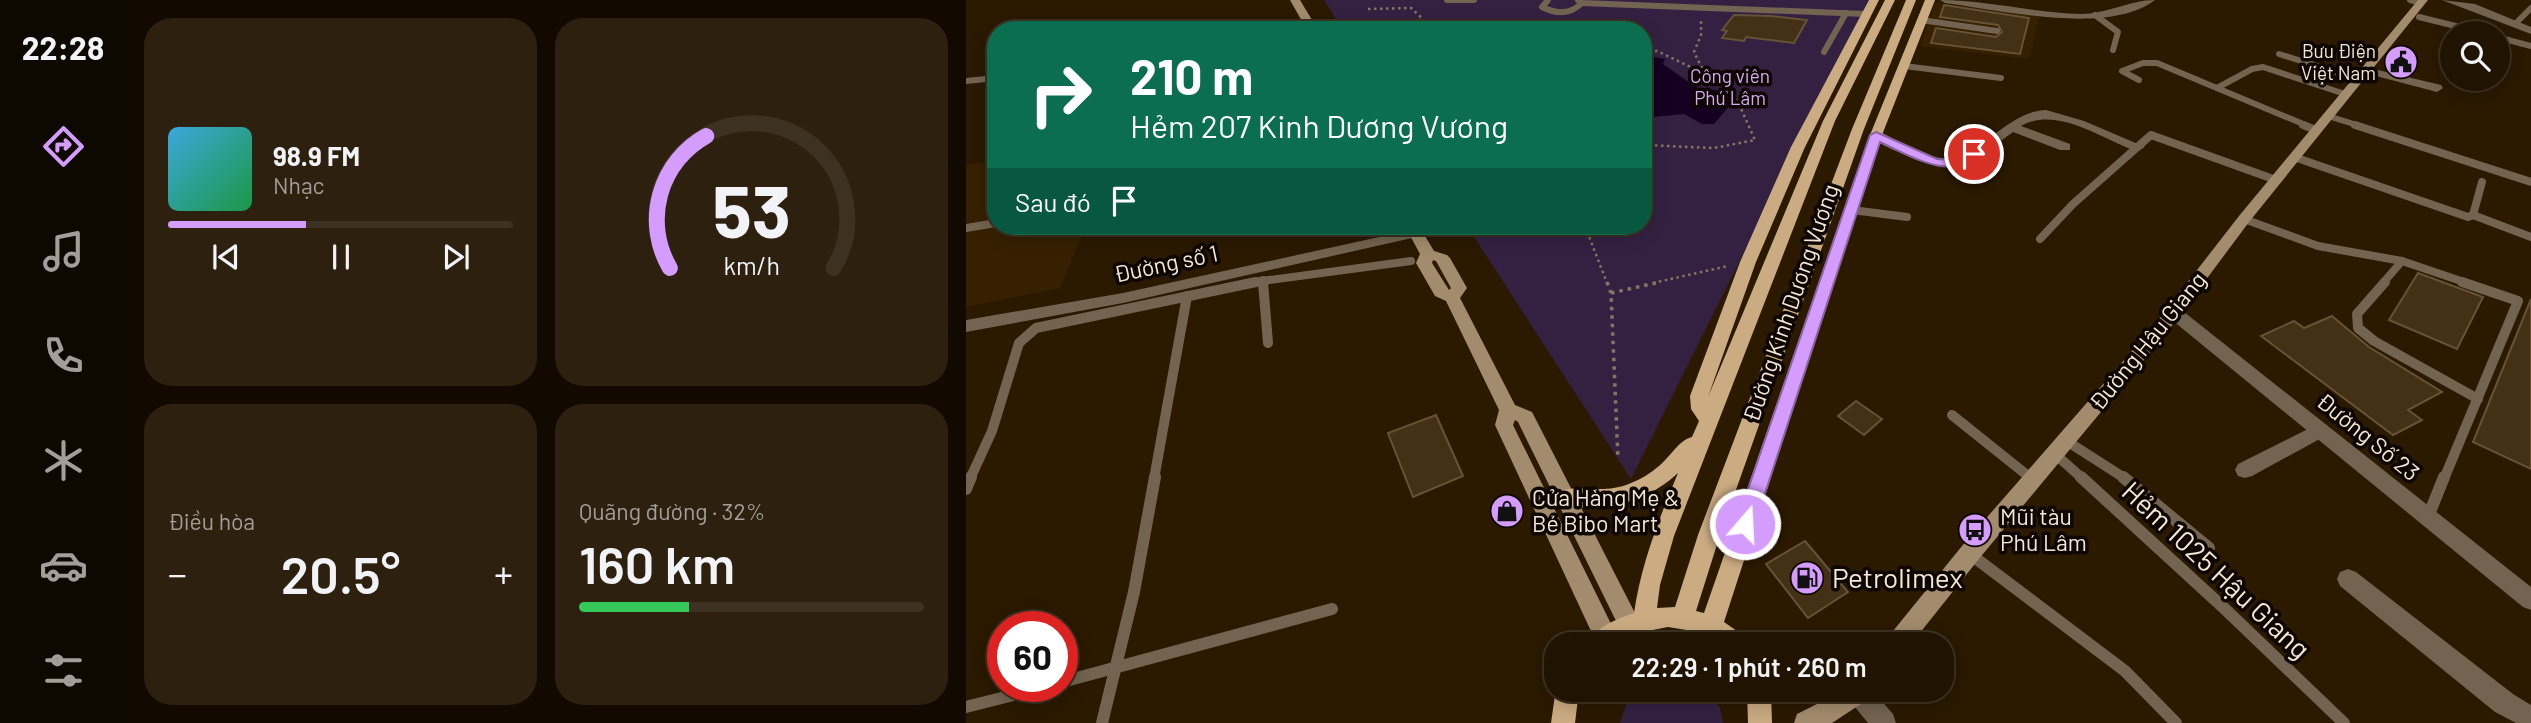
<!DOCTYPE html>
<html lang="vi">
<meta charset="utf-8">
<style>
body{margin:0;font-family:Barlow,sans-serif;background:#2d200f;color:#f1f3f6;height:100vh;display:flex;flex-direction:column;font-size:26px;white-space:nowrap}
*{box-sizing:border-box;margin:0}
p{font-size:23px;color:#a29e99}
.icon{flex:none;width:38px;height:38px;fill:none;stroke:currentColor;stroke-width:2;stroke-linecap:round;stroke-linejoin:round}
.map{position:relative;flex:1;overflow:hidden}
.drawer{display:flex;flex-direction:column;gap:18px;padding:18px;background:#120a00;width:840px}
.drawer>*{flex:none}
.guide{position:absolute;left:21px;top:21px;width:665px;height:214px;border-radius:28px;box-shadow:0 4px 18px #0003,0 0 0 2px #3d3222;background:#0b6e4f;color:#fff;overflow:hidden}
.controls{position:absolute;left:1474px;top:21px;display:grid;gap:14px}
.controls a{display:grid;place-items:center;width:70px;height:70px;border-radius:50%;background:#201300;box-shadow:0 4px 18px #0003,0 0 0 2px #3d3222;font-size:35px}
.speed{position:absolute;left:21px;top:611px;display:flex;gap:14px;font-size:35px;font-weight:700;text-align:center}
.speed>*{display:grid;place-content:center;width:91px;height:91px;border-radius:50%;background:#201300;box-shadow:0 4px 18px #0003,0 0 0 2px #3d3222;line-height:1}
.speed .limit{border:10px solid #d22;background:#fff;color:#111}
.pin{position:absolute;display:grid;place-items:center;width:60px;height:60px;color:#fff;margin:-30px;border:4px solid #fff;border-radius:50%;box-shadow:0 2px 7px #0007}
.me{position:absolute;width:77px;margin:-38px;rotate:19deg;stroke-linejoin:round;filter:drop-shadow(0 0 5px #0008)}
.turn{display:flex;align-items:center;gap:24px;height:147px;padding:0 28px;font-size:32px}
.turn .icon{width:91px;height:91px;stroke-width:2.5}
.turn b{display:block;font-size:49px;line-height:60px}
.then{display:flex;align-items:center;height:66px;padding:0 28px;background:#0003;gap:14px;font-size:26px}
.big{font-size:52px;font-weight:600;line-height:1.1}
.drawer .card{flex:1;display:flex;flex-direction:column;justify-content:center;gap:10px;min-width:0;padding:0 24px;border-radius:28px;background:#2d200f}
.drawer .dial{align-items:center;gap:0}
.dial svg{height:182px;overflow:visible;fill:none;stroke:#3d3222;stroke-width:7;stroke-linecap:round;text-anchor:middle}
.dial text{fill:#f1f3f6;stroke:none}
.song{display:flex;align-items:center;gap:21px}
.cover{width:84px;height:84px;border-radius:10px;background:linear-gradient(135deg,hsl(200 70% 55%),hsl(140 70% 35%))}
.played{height:7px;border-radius:4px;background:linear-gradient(90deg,#d49cfc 40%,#3d3222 40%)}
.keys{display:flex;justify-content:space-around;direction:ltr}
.heat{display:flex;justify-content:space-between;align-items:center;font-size:38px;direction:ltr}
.charge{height:10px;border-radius:5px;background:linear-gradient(90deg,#34c759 32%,#3d3222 0)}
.drawer .tiles{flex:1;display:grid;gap:18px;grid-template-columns:repeat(2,1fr)}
.trip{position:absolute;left:578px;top:632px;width:410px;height:70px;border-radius:28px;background:#201300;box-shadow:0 4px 18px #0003,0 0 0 2px #3d3222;font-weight:600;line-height:70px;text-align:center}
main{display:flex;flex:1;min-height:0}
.tab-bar{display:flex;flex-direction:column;width:126px;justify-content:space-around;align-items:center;background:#0d0800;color:#a29e99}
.tab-bar .icon{width:49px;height:49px}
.tab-bar .on{color:#d49cfc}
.tab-bar b{font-size:32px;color:#f1f3f6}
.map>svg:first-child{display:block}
</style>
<main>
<nav class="tab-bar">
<b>22:28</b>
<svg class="icon on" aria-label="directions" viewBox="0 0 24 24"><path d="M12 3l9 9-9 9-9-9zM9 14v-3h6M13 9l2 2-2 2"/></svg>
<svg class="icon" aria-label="music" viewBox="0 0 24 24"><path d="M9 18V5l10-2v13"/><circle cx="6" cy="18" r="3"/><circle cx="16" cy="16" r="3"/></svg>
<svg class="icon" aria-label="phone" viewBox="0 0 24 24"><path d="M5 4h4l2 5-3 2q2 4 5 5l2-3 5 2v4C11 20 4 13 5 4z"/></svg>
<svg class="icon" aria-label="climate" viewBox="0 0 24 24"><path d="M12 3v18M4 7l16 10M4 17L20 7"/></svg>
<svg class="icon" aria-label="car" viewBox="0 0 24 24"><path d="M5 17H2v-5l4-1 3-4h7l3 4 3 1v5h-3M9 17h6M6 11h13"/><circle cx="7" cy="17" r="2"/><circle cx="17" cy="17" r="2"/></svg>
<svg class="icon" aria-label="filters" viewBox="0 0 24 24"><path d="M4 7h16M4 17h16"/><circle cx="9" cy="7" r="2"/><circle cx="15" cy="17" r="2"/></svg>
</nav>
<section class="drawer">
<div class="tiles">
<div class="card">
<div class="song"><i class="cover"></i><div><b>98.9 FM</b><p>Nhạc</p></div></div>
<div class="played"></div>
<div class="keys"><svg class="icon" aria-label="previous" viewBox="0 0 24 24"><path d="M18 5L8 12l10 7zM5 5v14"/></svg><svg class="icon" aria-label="pause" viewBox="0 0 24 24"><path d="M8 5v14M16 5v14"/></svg><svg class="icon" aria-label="next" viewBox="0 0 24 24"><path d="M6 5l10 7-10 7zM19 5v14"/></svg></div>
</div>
<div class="card dial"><svg viewBox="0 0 100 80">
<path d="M14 69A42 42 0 1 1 86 69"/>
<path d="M14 69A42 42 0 0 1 30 11" stroke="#d49cfc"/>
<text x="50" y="56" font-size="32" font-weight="700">53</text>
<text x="50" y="72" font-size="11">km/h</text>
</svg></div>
<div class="card"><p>Điều hòa</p>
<div class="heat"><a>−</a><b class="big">20.5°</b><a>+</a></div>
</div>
<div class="card"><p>Quãng đường · 32%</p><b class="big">160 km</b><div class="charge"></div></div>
</div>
</section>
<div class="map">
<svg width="1565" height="723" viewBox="0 0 1565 723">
<rect width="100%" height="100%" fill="#2b1900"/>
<g fill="#362000">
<polygon points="969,3 1074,14 1063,59 954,46"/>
<polygon points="30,161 30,226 120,226 94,288 0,307 0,165"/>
</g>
<g fill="#342142">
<polygon points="358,0 904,0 665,479 501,226 677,226 677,30 377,30"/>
<polygon points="674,690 740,690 754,708 757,723 654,723 660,705"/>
</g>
<polygon fill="#150022" points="677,55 699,59 697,64 731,88 750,90 765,104 748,124 736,124 718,114 677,118 677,101 682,99 677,87"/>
<g fill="#433015" stroke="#675236" stroke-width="2">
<polygon points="978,5 1063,18 1054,54 965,43 970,28 1030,37 1036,32 1032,25 974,17"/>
<polygon points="768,15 805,16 841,20 828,43 780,37 778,41 756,38 761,31 756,30"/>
<polygon points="1452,273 1517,297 1491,349 1423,320"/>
<polygon points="1565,299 1565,469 1507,442"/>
<polygon points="1366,316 1403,347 1476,392 1442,410 1456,420 1427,435 1295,336 1328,321 1338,328"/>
<polygon points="890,401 916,419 898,435 872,416"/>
<polygon points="470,415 497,476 447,497 422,433"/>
<polygon points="839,541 882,592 842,618 800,564"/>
</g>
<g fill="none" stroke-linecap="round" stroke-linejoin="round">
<g stroke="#857661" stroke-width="2.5" stroke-dasharray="2.5 3.5" stroke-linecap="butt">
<polyline points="402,9 445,8 456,18 441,28 447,30"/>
<polyline points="606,23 617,29 613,30"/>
<polyline points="415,26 441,28"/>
<polyline points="677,52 691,51 737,73"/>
<polyline points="677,145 748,148 789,140 772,102 739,74 728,52 735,35 735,19"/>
<polyline points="619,226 641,283"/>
<polyline points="687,283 762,266"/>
</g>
<g stroke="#857661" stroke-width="3.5" stroke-dasharray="3.5 5" stroke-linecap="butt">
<polyline points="641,282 645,293 652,459"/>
<polyline points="645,293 694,282"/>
</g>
<g stroke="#726450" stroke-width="6">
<polyline points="481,0 508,0"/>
<path d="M 582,0 L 576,7 C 590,14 604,15 616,3"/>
<polyline points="612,0 616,3 900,14"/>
<polyline points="1444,0 1455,3"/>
<polyline points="1129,15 1152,32 1147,50"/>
<polyline points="1453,17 1518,33"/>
<polyline points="955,20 1031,31"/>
<polyline points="1549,24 1565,8"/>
<polyline points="383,30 405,24"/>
<polyline points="1531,37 1565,46"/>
<polyline points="858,52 880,13"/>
<polyline points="1313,54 1392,79"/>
<polyline points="938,66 1035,78"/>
<polyline points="1173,80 1156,71 1177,63 1191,63 1342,126"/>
<polyline points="0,81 30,78"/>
<polyline points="1251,88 1286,69 1297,67 1379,94"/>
<polyline points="1362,116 1394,126"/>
</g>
<g stroke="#726450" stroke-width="8">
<polyline points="1337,125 1350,130"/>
<polyline points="1389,125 1565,182"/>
<polyline points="1328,157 1502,217 1507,215 1516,182"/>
<polyline points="886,210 941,217"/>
<polyline points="1507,215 1565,237"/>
<polyline points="1278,219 1352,246 1436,261 1501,283"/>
<polyline points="0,228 30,223"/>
<polyline points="1074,239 1107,204 1185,135 1310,180"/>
<polyline points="297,280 297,283"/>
<polyline points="281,283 445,261"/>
<polyline points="1417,283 1436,261"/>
</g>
<g stroke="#726450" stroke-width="10">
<polyline points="297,282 302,343"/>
<polyline points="1419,282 1391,314 1392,328 1408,341 1512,399"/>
<polyline points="986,415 1066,479"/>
<polyline points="1099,440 1160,479"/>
<polyline points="1088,453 1117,479"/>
<polyline points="4,479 26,431 53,343 70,328 290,282"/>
<polyline points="188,479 221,296"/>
<polyline points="1478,479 1552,301 1496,282"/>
</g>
<g stroke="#726450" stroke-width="12">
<polyline points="1115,477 1259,609 1378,723"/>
<polyline points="1157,477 1243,548"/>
<polyline points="0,489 5,477"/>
<polyline points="1462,517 1478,477"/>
<polyline points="1004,554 1159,671 1210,723"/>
<polyline points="96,682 366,609"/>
<polyline points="0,707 83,686"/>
<polyline points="136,723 168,592 189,477"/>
</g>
<g fill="#726450" fill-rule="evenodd">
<path d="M 974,0 C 1021,0 1068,13 1115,14 C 1141,14 1164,0 1189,0 C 1142,36 1035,10 979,3 Z"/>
<polygon points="1399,67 1475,85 1477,88 1471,92 1395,72 1395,68"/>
<path d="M 1080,110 L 1118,121 L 1179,147 L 1172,151 L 1167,150 C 1133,137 1090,106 1055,126 L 1104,144 L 1104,150 L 1094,150 L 1047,132 C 1008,161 984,177 937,154 C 926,149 912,144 904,135 L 905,132 L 915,132 C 932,141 950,153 968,157 C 1011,166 1038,111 1080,110 Z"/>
<polygon points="450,229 457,233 455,236 157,303 0,332 0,320 157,293"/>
<polygon points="1354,423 1361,425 1363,430 1361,435 1286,476 1279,478 1272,476 1269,470 1272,464"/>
<polygon points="1382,569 1390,572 1547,694 1565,705 1565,723 1550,723 1529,712 1374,586 1371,579 1374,572"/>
<polygon points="882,690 906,690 927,714 930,723 902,723 884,701"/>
</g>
<g fill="#726450" fill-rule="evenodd">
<polygon points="1476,0 1509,4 1565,27 1565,34"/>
<polygon points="1207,306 1213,308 1565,587 1565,610 1557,607 1201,316 1199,312"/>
</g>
<g fill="#a38c6d" fill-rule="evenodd">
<polygon points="324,0 334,0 352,30 341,30"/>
<polygon points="1452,0 1462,0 1283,222 1198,336 1012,560 945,644 919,644 923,636 996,546 1186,328 1273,216"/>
<path d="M 439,226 L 453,226 L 468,251 L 481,255 L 484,258 L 501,288 L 494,298 L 549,405 L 566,412 L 671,617 L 674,624 L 671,631 L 663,635 L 655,631 L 552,422 L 549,420 L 547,425 L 648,630 L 652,638 L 649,644 L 631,644 L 529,425 L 533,410 L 480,301 L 469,296 L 450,263 L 454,254 ZM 467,260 L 470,261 L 485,288 L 483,290 L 466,263 Z"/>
<polygon points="829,690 907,690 904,698 866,723 828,723 831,714 853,703 832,698"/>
</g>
<g fill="#caab82" fill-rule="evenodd">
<path d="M 903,0 L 913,0 L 839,147 L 790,262 L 742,397 L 857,121 L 919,0 L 929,0 L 869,121 L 708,536 L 694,585 L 691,608 L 709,607 L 732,535 L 886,129 L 940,0 L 950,0 L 898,129 L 754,535 L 730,611 L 738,613 L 904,135 L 959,0 L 969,0 L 916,135 L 758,622 L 778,636 L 782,644 L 752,644 L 733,632 L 702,627 L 671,633 L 652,644 L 621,644 C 629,627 651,619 668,613 C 675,564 693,519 712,473 C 683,501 632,516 593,503 L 590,497 L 593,491 C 613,484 639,495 665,483 C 675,479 685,473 693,466 C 704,457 713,440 726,437 L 733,421 L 725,409 L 724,396 L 774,262 L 825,147 Z"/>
<polygon points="590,688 613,690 609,723 585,723"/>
<polygon points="781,690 805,690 806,723 782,723"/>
</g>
</g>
<path fill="#d49cfc" stroke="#8a65a4" stroke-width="2" d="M 910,132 L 971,159 L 986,160 L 1008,151 L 1014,154 C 983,182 945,156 914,142 L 789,524 L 786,530 L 779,532 L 773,530 L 770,524 L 904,135 Z"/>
<defs>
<symbol id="civic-disc" viewBox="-11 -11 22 22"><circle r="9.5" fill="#d49cfc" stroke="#0d0601"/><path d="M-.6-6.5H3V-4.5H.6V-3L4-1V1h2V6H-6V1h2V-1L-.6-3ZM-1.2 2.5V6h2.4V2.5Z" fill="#111"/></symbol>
<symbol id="shop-disc" viewBox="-11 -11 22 22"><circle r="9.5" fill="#d49cfc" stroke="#0d0601"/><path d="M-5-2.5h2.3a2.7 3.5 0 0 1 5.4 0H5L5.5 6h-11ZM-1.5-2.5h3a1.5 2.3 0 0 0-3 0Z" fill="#111"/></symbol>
<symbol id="bus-disc" viewBox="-11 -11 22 22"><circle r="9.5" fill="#d49cfc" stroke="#0d0601"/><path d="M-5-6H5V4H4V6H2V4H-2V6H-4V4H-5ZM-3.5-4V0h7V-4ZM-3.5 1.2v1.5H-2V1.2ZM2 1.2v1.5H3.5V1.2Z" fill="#111"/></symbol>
<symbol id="fuel-disc" viewBox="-11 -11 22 22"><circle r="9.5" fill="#d49cfc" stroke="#0d0601"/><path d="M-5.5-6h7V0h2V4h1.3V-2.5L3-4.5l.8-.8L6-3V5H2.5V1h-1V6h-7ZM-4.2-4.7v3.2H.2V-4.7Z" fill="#111"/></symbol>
</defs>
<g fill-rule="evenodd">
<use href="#civic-disc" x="1416" y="43" width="38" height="38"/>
<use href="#shop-disc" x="522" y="492" width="38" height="38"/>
<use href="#bus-disc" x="990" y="511" width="38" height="38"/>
<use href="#fuel-disc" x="822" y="559" width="38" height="38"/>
</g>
<g text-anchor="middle" stroke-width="7" stroke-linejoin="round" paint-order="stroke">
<g font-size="19" fill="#f3e7d7" stroke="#0d0601" text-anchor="end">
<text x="1410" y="58">Bưu Điện<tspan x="1410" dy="22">Việt Nam</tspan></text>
</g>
<g font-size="19" fill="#d4abf2" stroke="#0d0601">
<text x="764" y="83">Công viên<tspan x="764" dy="22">Phú Lâm</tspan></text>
</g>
<g font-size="23" fill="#f3e7d7" stroke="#0d0601">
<text transform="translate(200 264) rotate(-12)" y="8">Đường số 1</text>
<text transform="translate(825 303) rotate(-71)" y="8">Đường Kinh Dương Vương</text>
<text transform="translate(1182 341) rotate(-51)" y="8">Đường Hậu Giang</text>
<text transform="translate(1402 437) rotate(39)" y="8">Đường Số 23</text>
</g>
<g font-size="23" fill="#f3e7d7" stroke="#0d0601" text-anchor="start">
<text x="566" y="506">Cửa Hàng Mẹ &amp;<tspan x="566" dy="26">Bé Bibo Mart</tspan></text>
<text x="1034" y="525">Mũi tàu<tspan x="1034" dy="26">Phú Lâm</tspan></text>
</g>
<g font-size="28" fill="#f3e7d7" stroke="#0d0601">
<text transform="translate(1250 570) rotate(43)" y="10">Hẻm 1025 Hậu Giang</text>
</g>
<g font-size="28" fill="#f3e7d7" stroke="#0d0601" text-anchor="start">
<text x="866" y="588">Petrolimex</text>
</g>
</g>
</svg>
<div class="controls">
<a><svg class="icon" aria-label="search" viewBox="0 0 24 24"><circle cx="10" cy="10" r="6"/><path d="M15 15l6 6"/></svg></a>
</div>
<div class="speed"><div class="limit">60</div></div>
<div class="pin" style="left:1008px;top:154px;background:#d93025"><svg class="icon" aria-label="arrive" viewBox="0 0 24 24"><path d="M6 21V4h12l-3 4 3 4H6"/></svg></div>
<svg class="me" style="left:779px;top:524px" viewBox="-20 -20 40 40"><circle r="17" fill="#d49cfc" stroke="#fff" stroke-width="3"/><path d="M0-11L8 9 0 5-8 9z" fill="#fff"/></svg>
<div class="trip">22:29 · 1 phút · 260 m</div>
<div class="guide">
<div class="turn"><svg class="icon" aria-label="right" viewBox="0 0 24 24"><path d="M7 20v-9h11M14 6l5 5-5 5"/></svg><div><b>210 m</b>Hẻm 207 Kinh Dương Vương</div></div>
<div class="then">Sau đó<svg class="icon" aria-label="arrive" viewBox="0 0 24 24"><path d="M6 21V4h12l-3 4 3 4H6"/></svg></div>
</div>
</div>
</main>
